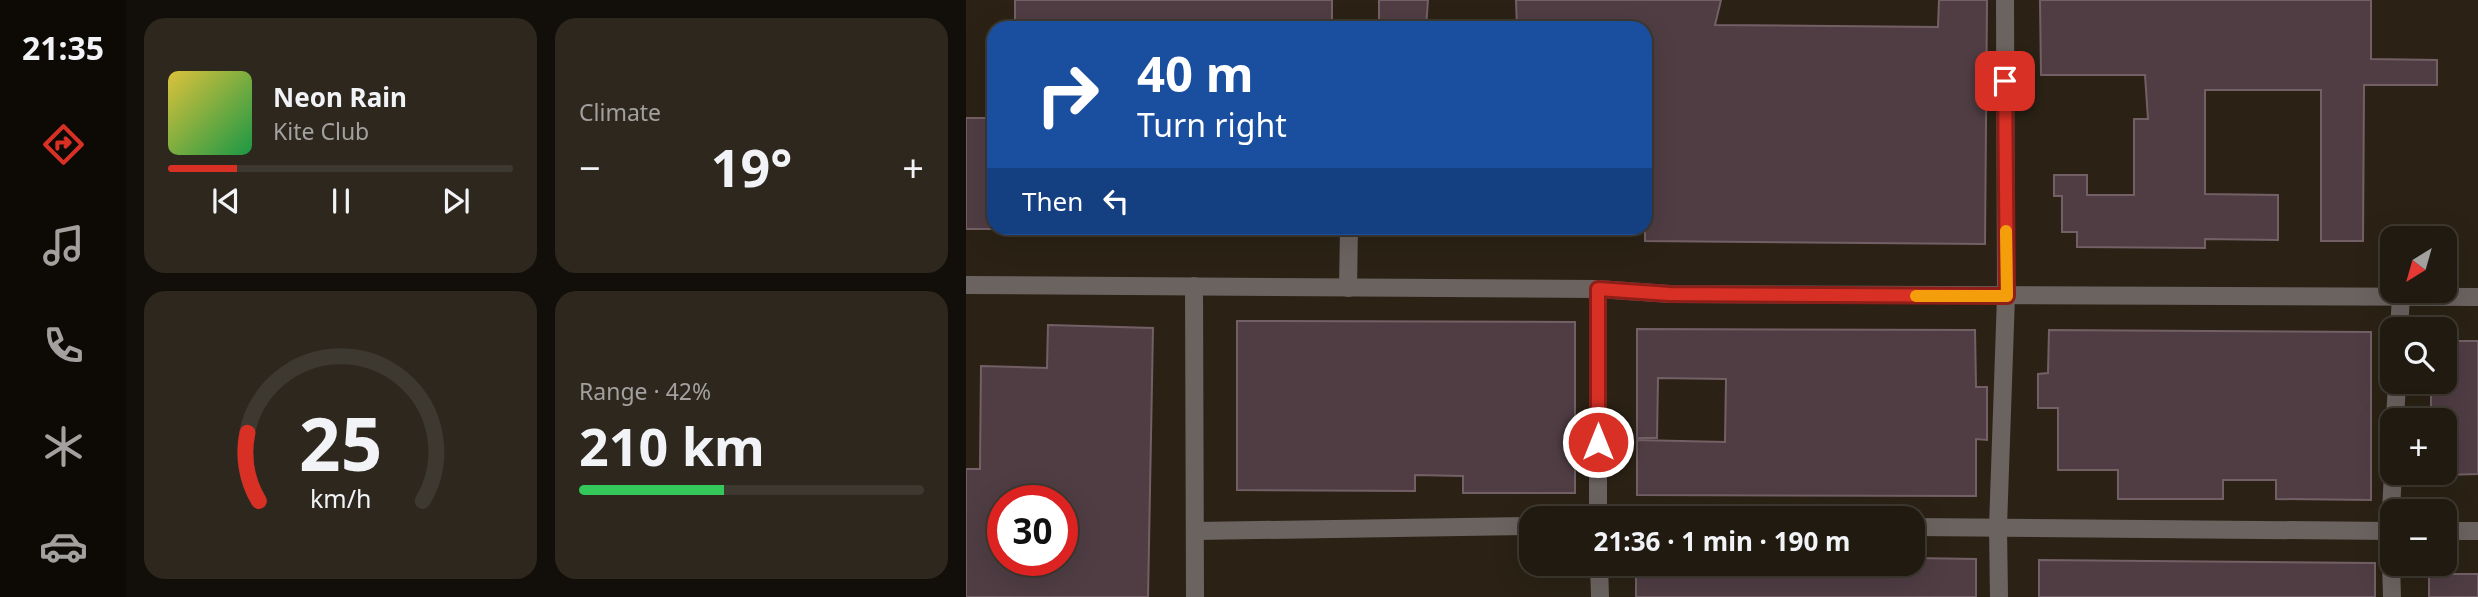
<!DOCTYPE html>
<meta charset="utf-8">
<style>
body{margin:0;font-family:"Noto Sans",sans-serif;background:#2d271e;color:#f1f3f6;height:100vh;display:flex;flex-direction:column;font-size:26px;white-space:nowrap}
*{box-sizing:border-box;margin:0}
p{font-size:23px;color:#a2a19f}
.icon{flex:none;width:38px;height:38px;fill:none;stroke:currentColor;stroke-width:2;stroke-linecap:round;stroke-linejoin:round}
.map{position:relative;flex:1;overflow:hidden}
.panel{display:flex;flex-direction:column;gap:18px;padding:18px;background:#120e09;width:840px}
.panel>*{flex:none}
.banner{position:absolute;left:21px;top:21px;width:665px;height:214px;border-radius:21px;box-shadow:0 7px 28px #0002,0 0 0 2px #3d3830;background:#1a4fa0;color:#fff;overflow:hidden}
.needle{width:46px;rotate:217deg}
.tools{position:absolute;left:1414px;top:226px;display:grid;gap:14px}
.tools a{display:grid;place-items:center;width:77px;height:77px;border-radius:14px;background:#201a10;box-shadow:0 7px 28px #0002,0 0 0 2px #3d3830;font-size:35px}
.speed{position:absolute;left:21px;top:485px;display:flex;gap:14px;font-size:35px;font-weight:700;text-align:center}
.speed>*{display:grid;place-content:center;width:91px;height:91px;border-radius:50%;background:#201a10;box-shadow:0 7px 28px #0002,0 0 0 2px #3d3830;line-height:1}
.speed .limit{border:10px solid #d22;background:#fff;color:#111}
.pin{position:absolute;display:grid;place-items:center;width:60px;height:60px;color:#fff;margin:-30px;border-radius:14px;box-shadow:0 4px 10px #0006}
.me{position:absolute;width:77px;margin:-38px;rotate:0deg;stroke-linejoin:round;filter:drop-shadow(0 0 5px #0008)}
.turn{display:flex;align-items:center;gap:24px;height:147px;padding:0 35px;font-size:32px}
.turn .icon{width:91px;height:91px;stroke-width:2.5}
.turn b{display:block;font-size:49px;line-height:60px}
.then{display:flex;align-items:center;height:66px;padding:0 35px;background:#0003;gap:14px;font-size:26px}
.big{font-size:52px;font-weight:700;line-height:1.1}
.panel .widget{flex:1;display:flex;flex-direction:column;justify-content:center;gap:10px;min-width:0;padding:0 24px;border-radius:21px;background:#2d271e}
.panel .dial{align-items:center;gap:0}
.dial svg{height:182px;overflow:visible;fill:none;stroke:#3d3830;stroke-width:7;stroke-linecap:round;text-anchor:middle}
.dial text{fill:#f1f3f6;stroke:none}
.song{display:flex;align-items:center;gap:21px}
.cover{width:84px;height:84px;border-radius:10px;background:linear-gradient(135deg,hsl(50 70% 55%),hsl(140 70% 35%))}
.played{height:7px;border-radius:4px;background:linear-gradient(90deg,#d93025 20%,#3d3830 20%)}
.keys{display:flex;justify-content:space-around;direction:ltr}
.heat{display:flex;justify-content:space-between;align-items:center;font-size:38px;direction:ltr}
.charge{height:10px;border-radius:5px;background:linear-gradient(90deg,#34c759 42%,#3d3830 0)}
.panel .tiles{flex:1;display:grid;gap:18px;grid-template-columns:repeat(2,1fr)}
.trip{position:absolute;left:553px;top:506px;width:406px;height:70px;border-radius:21px;background:#201a10;box-shadow:0 7px 28px #0002,0 0 0 2px #3d3830;font-weight:700;line-height:70px;text-align:center}
main{display:flex;flex:1;min-height:0}
.tabs{display:flex;flex-direction:column;width:126px;justify-content:space-around;align-items:center;background:#0d0a06;color:#a2a19f}
.tabs .icon{width:49px;height:49px}
.tabs .active{color:#d93025}
.tabs b{font-size:32px;color:#f1f3f6}
.map>svg:first-child{display:block}
</style>
<main>
<nav class="tabs">
<b>21:35</b>
<svg class="icon active" aria-label="directions" viewBox="0 0 24 24"><path d="M12 3l9 9-9 9-9-9zM9 14v-3h6M13 9l2 2-2 2"/></svg>
<svg class="icon" aria-label="music" viewBox="0 0 24 24"><path d="M9 18V5l10-2v13"/><circle cx="6" cy="18" r="3"/><circle cx="16" cy="16" r="3"/></svg>
<svg class="icon" aria-label="phone" viewBox="0 0 24 24"><path d="M5 4h4l2 5-3 2q2 4 5 5l2-3 5 2v4C11 20 4 13 5 4z"/></svg>
<svg class="icon" aria-label="climate" viewBox="0 0 24 24"><path d="M12 3v18M4 7l16 10M4 17L20 7"/></svg>
<svg class="icon" aria-label="car" viewBox="0 0 24 24"><path d="M5 17H2v-5l4-1 3-4h7l3 4 3 1v5h-3M9 17h6M6 11h13"/><circle cx="7" cy="17" r="2"/><circle cx="17" cy="17" r="2"/></svg>
</nav>
<section class="panel">
<div class="tiles">
<div class="widget">
<div class="song"><i class="cover"></i><div><b>Neon Rain</b><p>Kite Club</p></div></div>
<div class="played"></div>
<div class="keys"><svg class="icon" aria-label="previous" viewBox="0 0 24 24"><path d="M18 5L8 12l10 7zM5 5v14"/></svg><svg class="icon" aria-label="pause" viewBox="0 0 24 24"><path d="M8 5v14M16 5v14"/></svg><svg class="icon" aria-label="next" viewBox="0 0 24 24"><path d="M6 5l10 7-10 7zM19 5v14"/></svg></div>
</div>
<div class="widget"><p>Climate</p>
<div class="heat"><a>−</a><b class="big">19°</b><a>+</a></div>
</div>
<div class="widget dial"><svg viewBox="0 0 100 80">
<path d="M14 69A42 42 0 1 1 86 69"/>
<path d="M14 69A42 42 0 0 1 9 39" stroke="#d93025"/>
<text x="50" y="56" font-size="32" font-weight="700">25</text>
<text x="50" y="72" font-size="11">km/h</text>
</svg></div>
<div class="widget"><p>Range · 42%</p><b class="big">210 km</b><div class="charge"></div></div>
</div>
</section>
<div class="map">
<svg width="1512" height="597" viewBox="0 0 1512 597">
<rect width="100%" height="100%" fill="#2b2215"/>
<g fill="#4f3d43" stroke="#736067" stroke-width="2" fill-rule="evenodd">
<rect x="49" y="0" width="317" height="28"/>
<polygon points="413,0 462,0 460,28 413,28"/>
<polygon points="550,0 755,0 749,25 972,27 973,0 1021,0 1019,244 679,241 679,28 551,28"/>
<polygon points="1074,0 1405,0 1405,59 1471,60 1471,85 1398,85 1397,241 1355,241 1355,90 1239,90 1239,194 1312,195 1312,240 1239,239 1239,248 1111,247 1111,232 1096,232 1096,196 1088,196 1088,175 1121,175 1121,195 1168,195 1168,119 1182,119 1179,75 1075,75"/>
<rect x="0" y="118" width="28" height="111"/>
<polygon points="271,321 609,322 609,493 497,493 497,476 449,475 449,491 271,490"/>
<path d="M 82,325 L 187,328 L 182,597 L 0,597 L 0,469 L 14,469 L 15,366 L 81,368 ZM 37,500 L 96,500 L 96,560 L 37,560 Z"/>
<polygon points="671,329 1009,330 1010,387 1021,387 1021,440 1010,439 1010,496 671,495 671,440 759,442 760,379 692,378 691,438 671,438"/>
<polygon points="1083,330 1405,332 1405,500 1310,499 1310,480 1257,480 1257,499 1152,499 1152,470 1092,470 1092,408 1072,408 1072,374 1082,373"/>
<polygon points="1479,341 1512,341 1512,474 1479,475 1479,420 1465,420 1465,382 1479,382"/>
<polygon points="947,558 1010,559 1010,597 670,597 670,564 947,564"/>
<polygon points="1073,560 1409,563 1409,597 1073,597"/>
<rect x="1463" y="574" width="49" height="23"/>
</g>
<g fill="none" stroke-linecap="round" stroke-linejoin="round">
<g stroke="#6b6360" stroke-width="18">
<polyline points="0,285 632,289 704,294 1512,297"/>
<polyline points="228,286 229,597"/>
<polyline points="382,288 383,228"/>
<polyline points="1433,329 1435,297"/>
<polyline points="1429,420 1431,382"/>
<polyline points="632,518 632,289"/>
<polyline points="947,527 1426,531"/>
<polyline points="230,531 565,526"/>
<polyline points="1479,531 1512,531"/>
<polyline points="633,564 634,597"/>
<polyline points="1033,597 1032,527 1040,296 1039,0"/>
<polyline points="1426,597 1424,531 1427,472"/>
</g>
</g>
<g fill="none" stroke-linecap="round" stroke-linejoin="round">
<defs>
<polyline id="route" points="632,442 632,289 704,294 1041,296 1039,81"/>
</defs>
<use href="#route" stroke="#8d1f18" stroke-width="18"/>
<use href="#route" stroke="#d93025" stroke-width="12"/>
<polyline stroke="#f59e0b" stroke-width="12" points="950,296 1041,296 1040,231"/>
</g>
</svg>
<div class="tools">
<a><svg class="needle" viewBox="-14 -14 28 28"><path d="M0-13l5 13h-10z" fill="#e53935"/><path d="M0 13l5-13h-10z" fill="#a2a19f"/></svg></a>
<a><svg class="icon" aria-label="search" viewBox="0 0 24 24"><circle cx="10" cy="10" r="6"/><path d="M15 15l6 6"/></svg></a>
<a>+</a>
<a>−</a>
</div>
<div class="speed"><div class="limit">30</div></div>
<div class="pin" style="left:1039px;top:81px;background:#d93025"><svg class="icon" aria-label="arrive" viewBox="0 0 24 24"><path d="M6 21V4h12l-3 4 3 4H6"/></svg></div>
<svg class="me" style="left:632px;top:442px" viewBox="-20 -20 40 40"><circle r="17" fill="#d93025" stroke="#fff" stroke-width="3"/><path d="M0-11L8 9 0 5-8 9z" fill="#fff"/></svg>
<div class="trip">21:36 · 1 min · 190 m</div>
<div class="banner">
<div class="turn"><svg class="icon" aria-label="right" viewBox="0 0 24 24"><path d="M7 20v-9h11M14 6l5 5-5 5"/></svg><div><b>40 m</b>Turn right</div></div>
<div class="then">Then<svg class="icon" aria-label="left" viewBox="0 0 24 24"><path d="M17 20v-9H6M10 6l-5 5 5 5"/></svg></div>
</div>
</div>
</main>
